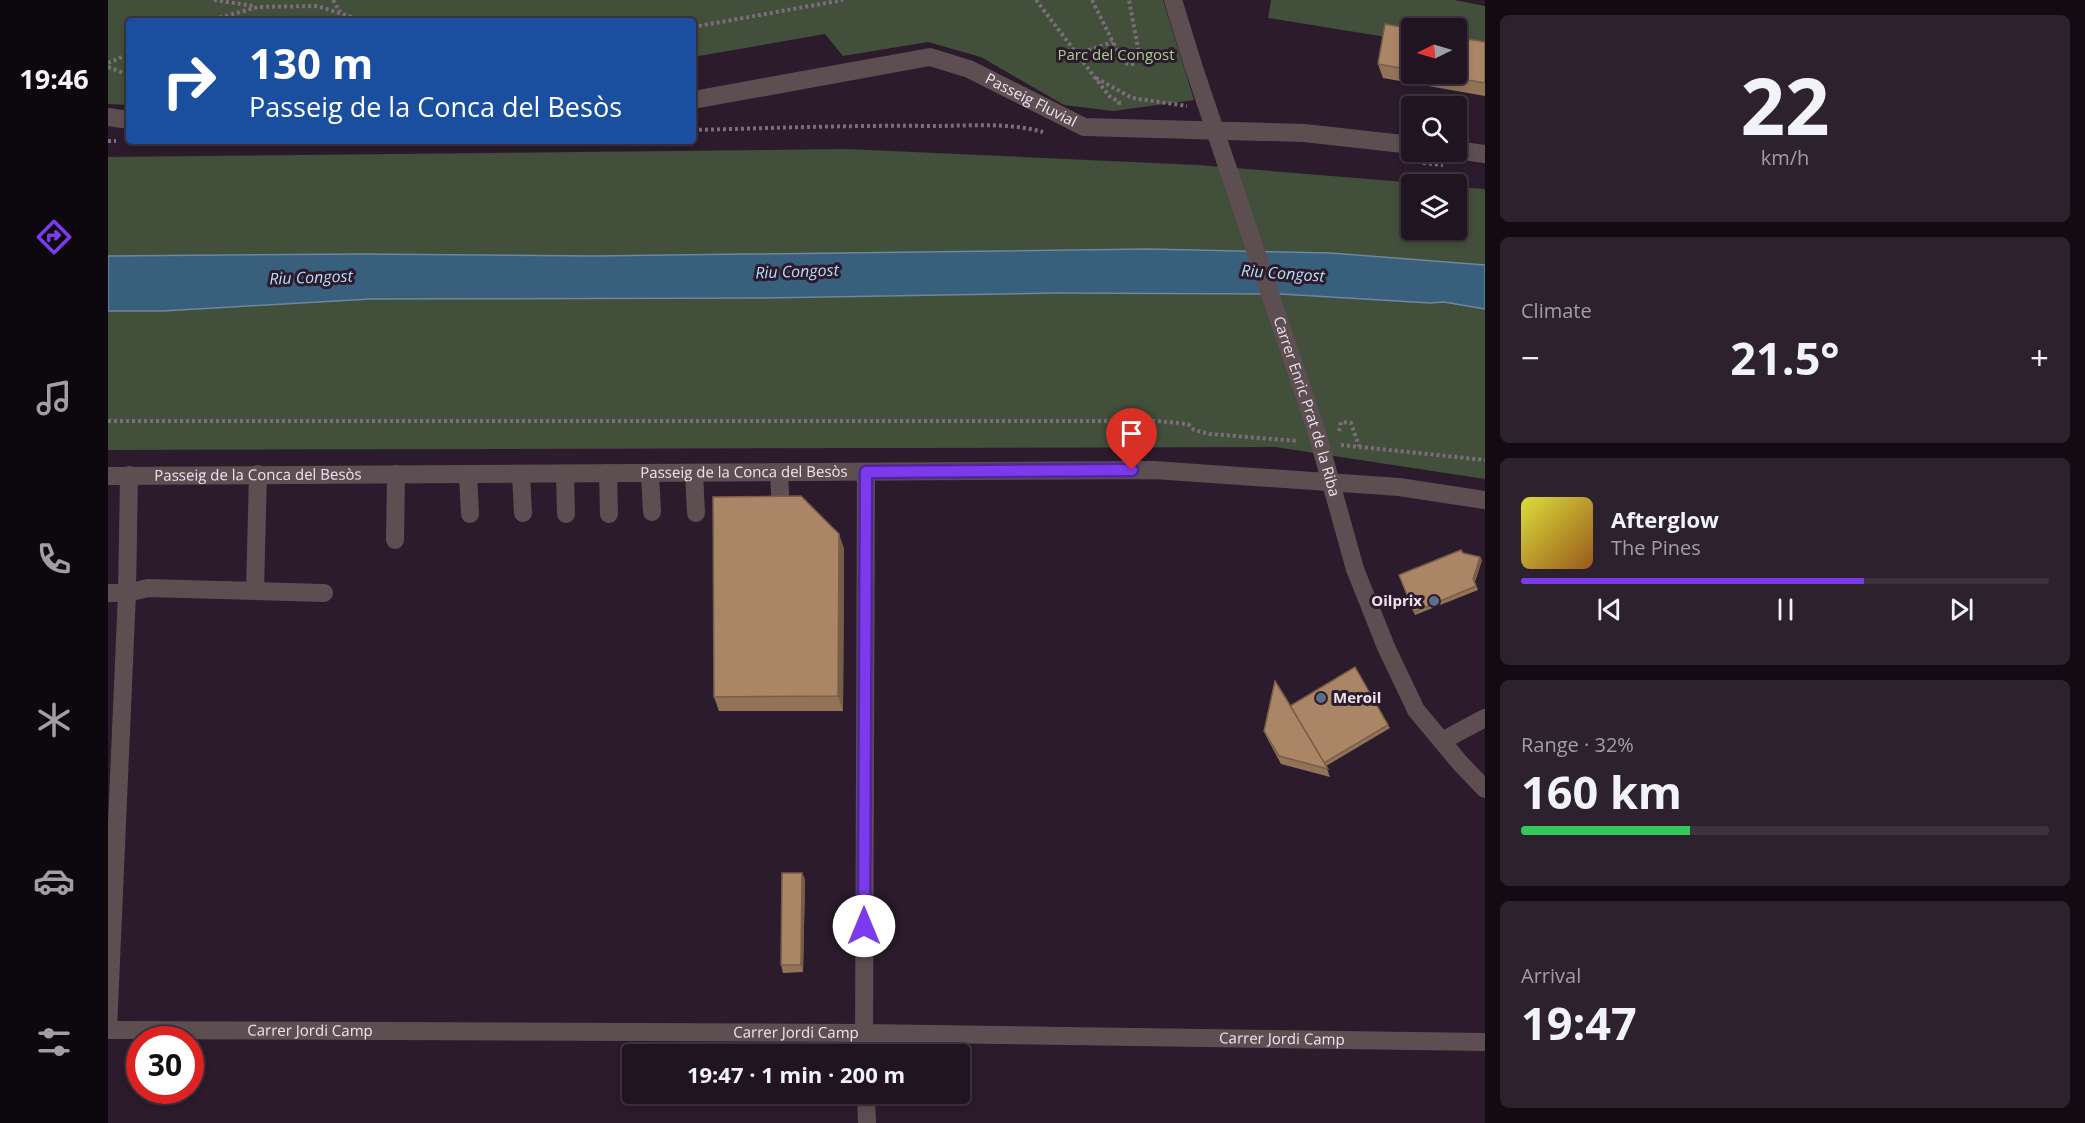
<!DOCTYPE html>
<meta charset="utf-8">
<style>
body{margin:0;font-family:"Open Sans",sans-serif;background:#2d212e;color:#f1f3f6;height:100vh;display:flex;flex-direction:column;font-size:22px;white-space:nowrap}
*{box-sizing:border-box;margin:0}
p{font-size:20px;color:#a29ea5}
.icon{flex:none;width:33px;height:33px;fill:none;stroke:currentColor;stroke-width:2;stroke-linecap:round;stroke-linejoin:round}
.map{position:relative;flex:1;overflow:hidden}
.side{display:flex;flex-direction:column;gap:15px;padding:15px;background:#120b12;width:600px}
.side>*{flex:none}
.banner{position:absolute;left:18px;top:18px;width:570px;height:126px;border-radius:6px;box-shadow:0 3px 9px #0003,0 0 0 2px #3d333f;background:#1a4fa0;color:#fff;overflow:hidden}
.needle{width:39px;rotate:265deg}
.buttons{position:absolute;left:1293px;top:18px;display:grid;gap:12px}
.buttons a{display:grid;place-items:center;width:66px;height:66px;border-radius:6px;background:#201421;box-shadow:0 3px 9px #0003,0 0 0 2px #3d333f;font-size:30px}
.speed{position:absolute;left:18px;top:1026px;display:flex;gap:12px;font-size:30px;font-weight:700;text-align:center}
.speed>*{display:grid;place-content:center;width:78px;height:78px;border-radius:50%;background:#201421;box-shadow:0 3px 9px #0003,0 0 0 2px #3d333f;line-height:1}
.speed .limit{border:9px solid #d22;background:#fff;color:#111}
.pin{position:absolute;display:grid;place-items:center;width:51px;height:51px;color:#fff;margin:-62px -26px;border-radius:50% 50% 50% 0;rotate:-45deg;box-shadow:0 0 6px #0007}
.pin .icon{rotate:45deg}
.me{position:absolute;width:66px;margin:-33px;rotate:0deg;stroke-linejoin:round;filter:drop-shadow(0 0 4px #0008)}
.turn{display:flex;align-items:center;gap:21px;height:126px;padding:0 24px;font-size:27px}
.turn .icon{width:78px;height:78px;stroke-width:2.5}
.turn b{display:block;font-size:42px;line-height:51px}
.big{font-size:45px;font-weight:700;line-height:1.1}
.side .widget{flex:1;display:flex;flex-direction:column;justify-content:center;gap:9px;min-width:0;padding:0 21px;border-radius:9px;background:#2d212e}
.side .dial{align-items:center;gap:0}
.dial b{font-size:78px;line-height:1}
.song{display:flex;align-items:center;gap:18px}
.cover{width:72px;height:72px;border-radius:9px;background:linear-gradient(135deg,hsl(60 70% 55%),hsl(30 70% 35%))}
.played{height:6px;border-radius:3px;background:linear-gradient(90deg,#7c3aed 65%,#3d333f 65%)}
.keys{display:flex;justify-content:space-around;direction:ltr}
.heat{display:flex;justify-content:space-between;align-items:center;font-size:33px;direction:ltr}
.charge{height:9px;border-radius:4px;background:linear-gradient(90deg,#34c759 32%,#3d333f 0)}
.trip{position:absolute;left:514px;top:1044px;width:348px;height:60px;border-radius:6px;background:#201421;box-shadow:0 3px 9px #0003,0 0 0 2px #3d333f;font-weight:700;line-height:60px;text-align:center}
main{display:flex;flex:1;min-height:0}
.dock{display:flex;flex-direction:column;width:108px;justify-content:space-around;align-items:center;background:#0d080d;color:#a29ea5}
.dock .icon{width:42px;height:42px}
.dock .active{color:#7c3aed}
.dock b{font-size:27px;color:#f1f3f6}
.map>svg:first-child{display:block}
</style>
<main>
<nav class="dock">
<b>19:46</b>
<svg class="icon active" aria-label="directions" viewBox="0 0 24 24"><path d="M12 3l9 9-9 9-9-9zM9 14v-3h6M13 9l2 2-2 2"/></svg>
<svg class="icon" aria-label="music" viewBox="0 0 24 24"><path d="M9 18V5l10-2v13"/><circle cx="6" cy="18" r="3"/><circle cx="16" cy="16" r="3"/></svg>
<svg class="icon" aria-label="phone" viewBox="0 0 24 24"><path d="M5 4h4l2 5-3 2q2 4 5 5l2-3 5 2v4C11 20 4 13 5 4z"/></svg>
<svg class="icon" aria-label="climate" viewBox="0 0 24 24"><path d="M12 3v18M4 7l16 10M4 17L20 7"/></svg>
<svg class="icon" aria-label="car" viewBox="0 0 24 24"><path d="M5 17H2v-5l4-1 3-4h7l3 4 3 1v5h-3M9 17h6M6 11h13"/><circle cx="7" cy="17" r="2"/><circle cx="17" cy="17" r="2"/></svg>
<svg class="icon" aria-label="filters" viewBox="0 0 24 24"><path d="M4 7h16M4 17h16"/><circle cx="9" cy="7" r="2"/><circle cx="15" cy="17" r="2"/></svg>
</nav>
<div class="map">
<svg width="1377" height="1123" viewBox="0 0 1377 1123">
<rect width="100%" height="100%" fill="#2b1b2c"/>
<g fill="#424f3a">
<polygon points="0,0 1055,0 1086,100 1005,111 956,105 873,57 820,42 735,56 717,34 585,57 585,21 21,21 21,105 0,104"/>
<polygon points="1163,0 1346,0 1377,6 1377,53 1349,48 1348,28 1304,28 1303,41 1160,18"/>
<polygon points="739,149 1090,165 1322,184 1304,184 1304,230 1348,230 1349,187 1377,189 1377,265 487,256 255,254 0,256 0,157"/>
<polygon points="949,293 1173,294 1322,303 1336,302 1377,309 1377,479 1167,447 0,450 0,311 55,311 262,299 656,298"/>
</g>
<polygon fill="#385f7b" stroke="#6f879e" stroke-width="1.5" points="1041,249 1223,253 1377,265 1377,309 1336,302 1322,303 1173,294 949,293 656,298 262,299 55,311 0,311 0,256 255,254 487,256"/>
<g fill="none" stroke-linecap="round" stroke-linejoin="round">
<g stroke="#7b6d7c" stroke-width="4" stroke-dasharray="3 3" stroke-linecap="butt">
<polyline points="106,0 146,6"/>
<polyline points="225,0 232,12"/>
<polyline points="928,0 1001,96 1011,102 1011,107"/>
<polyline points="984,0 1015,62 1022,65 1028,63 1031,54 1021,0"/>
<polyline points="100,21 150,7 209,6 257,21"/>
<polyline points="585,27 735,0"/>
<polyline points="969,54 1005,42"/>
<polyline points="1030,59 1061,53"/>
<polyline points="0,63 21,54"/>
<polyline points="0,67 21,75"/>
<polyline points="988,78 1024,98 1079,106"/>
<path d="M 585,130 C 665,128 745,125 825,126 C 861,126 899,122 935,132"/>
<polyline points="0,141 8,141"/>
<polyline points="1315,163 1335,165"/>
<polyline points="0,421 1049,421 1080,424 1086,430 1102,434 1190,441"/>
<polyline points="1231,431 1233,422 1243,423 1251,446"/>
<polyline points="1233,445 1377,460"/>
</g>
<g stroke="#5d4f51" stroke-width="18">
<polyline points="1065,0 1085,65"/>
<path id="s1" d="M 585,100 L 822,57 L 861,69 L 976,127 L 1196,133 L 1304,145"/>
<polyline points="0,117 21,120"/>
<polyline points="1348,150 1377,154"/>
<polyline points="500,473 501,514"/>
<polyline points="586,473 588,513"/>
<polyline points="671,473 673,511"/>
<polyline points="413,474 415,513"/>
<polyline points="457,474 458,514"/>
<polyline points="542,474 544,512"/>
<polyline points="360,475 362,514"/>
<path id="s2" d="M 0,476 L 1046,470 L 1291,487 L 1377,500"/>
<polyline points="287,540 288,474"/>
<polyline points="1247,569 1278,647 1308,710 1352,763 1377,789"/>
<polyline points="147,590 150,474"/>
<polyline points="0,593 19,593 40,588 216,593"/>
<polyline points="1334,741 1377,718"/>
<path id="s3" d="M 0,1030 L 756,1033 L 1377,1042"/>
<polyline points="0,1030 19,593 21,475"/>
<polyline points="756,1054 758,472"/>
<polyline points="758,1094 759,1123"/>
</g>
<path stroke="#5d4f51" stroke-width="18" id="s4" d="M 1085,65 L 1209,433 L 1247,569"/>
</g>
<g fill="#937358">
<polygon points="1304,29 1304,74 1348,74 1377,42 1377,96 1275,78 1270,64"/>
<polygon points="736,548 735,711 611,711 606,697"/>
<polygon points="1355,553 1374,560 1367,582 1370,590 1307,615 1291,575"/>
<polygon points="1182,706 1280,725 1282,728 1218,766 1222,777 1173,764 1159,738 1156,731"/>
<polygon points="694,873 697,880 695,972 675,973 673,965"/>
</g>
<g fill="#785e47">
<polygon points="731,534 736,548 735,711 730,696"/>
<polygon points="1372,557 1374,560 1366,583 1365,579"/>
<polygon points="694,873 697,880 695,972 693,965"/>
</g>
<g fill="#ab8666" stroke="#785e47" stroke-width="1.5">
<polygon points="1277,24 1304,29 1304,70 1270,64"/>
<polygon points="1348,37 1377,42 1377,83 1324,74 1348,74"/>
<polygon points="693,496 731,534 730,696 606,697 605,497"/>
<polygon points="1353,550 1355,553 1372,557 1365,579 1368,586 1306,612 1291,575"/>
<polygon points="1247,667 1280,725 1216,763 1182,706"/>
<polygon points="1167,681 1180,702 1220,769 1171,756 1156,731"/>
<polygon points="674,873 694,873 693,965 673,965"/>
</g>
<g fill="none" stroke-linecap="round" stroke-linejoin="round">
<defs>
<polyline id="route" points="756,926 758,472 1024,470"/>
</defs>
<use href="#route" stroke="#51269a" stroke-width="15"/>
<use href="#route" stroke="#7c3aed" stroke-width="10"/>
</g>
<g fill="#5c6f8a" stroke="#2b1b2c" stroke-width="2">
<circle cx="1326" cy="601" r="6"/>
<circle cx="1213" cy="698" r="6"/>
</g>
<g text-anchor="middle" stroke-width="6" stroke-linejoin="round" paint-order="stroke">
<g font-size="15" fill="#a8ce90" stroke="#2b1b2c">
<text x="1008" y="60">Parc del Congost</text>
</g>
<g font-size="15" fill="#eee3ef" stroke="#2b1b2c">
<text dy="5" stroke="none"><textPath href="#s1" startOffset="351">Passeig Fluvial</textPath></text>
<text dy="5" stroke="none"><textPath href="#s4" startOffset="360">Carrer Enric Prat de la Riba</textPath></text>
<text dy="5" stroke="none"><textPath href="#s2" startOffset="636">Passeig de la Conca del Besòs</textPath></text>
<text dy="5" stroke="none"><textPath href="#s2" startOffset="150">Passeig de la Conca del Besòs</textPath></text>
<text dy="5" stroke="none"><textPath href="#s3" startOffset="202">Carrer Jordi Camp</textPath></text>
<text dy="5" stroke="none"><textPath href="#s3" startOffset="688">Carrer Jordi Camp</textPath></text>
<text dy="5" stroke="none"><textPath href="#s3" startOffset="1174">Carrer Jordi Camp</textPath></text>
</g>
<g font-size="15" font-weight="bold" fill="#eee3ef" stroke="#2b1b2c" text-anchor="end">
<text x="1314" y="606">Oilprix</text>
<text x="1225" y="703" text-anchor="start">Meroil</text>
</g>
<g font-size="16" font-style="italic" fill="#b9dffb" stroke="#2b1b2c">
<text transform="translate(689 271) rotate(-2)" y="6">Riu Congost</text>
<text transform="translate(1175 273) rotate(4)" y="6">Riu Congost</text>
<text transform="translate(203 277) rotate(-2)" y="6">Riu Congost</text>
</g>
</g>
</svg>
<div class="buttons">
<a><svg class="needle" viewBox="-14 -14 28 28"><path d="M0-13l5 13h-10z" fill="#e53935"/><path d="M0 13l5-13h-10z" fill="#a29ea5"/></svg></a>
<a><svg class="icon" aria-label="search" viewBox="0 0 24 24"><circle cx="10" cy="10" r="6"/><path d="M15 15l6 6"/></svg></a>
<a><svg class="icon" aria-label="layers" viewBox="0 0 24 24"><path d="M12 4l9 5-9 5-9-5zM3 14l9 5 9-5"/></svg></a>
</div>
<div class="speed"><div class="limit">30</div></div>
<div class="pin" style="left:1024px;top:470px;background:#d93025"><svg class="icon" aria-label="arrive" viewBox="0 0 24 24"><path d="M6 21V4h12l-3 4 3 4H6"/></svg></div>
<svg class="me" style="left:756px;top:926px" viewBox="-20 -20 40 40"><circle r="19" fill="#fff"/><path d="M0-13L10 11 0 6-10 11z" fill="#7c3aed"/></svg>
<div class="trip">19:47 · 1 min · 200 m</div>
<div class="banner">
<div class="turn"><svg class="icon" aria-label="right" viewBox="0 0 24 24"><path d="M7 20v-9h11M14 6l5 5-5 5"/></svg><div><b>130 m</b>Passeig de la Conca del Besòs</div></div>
</div>
</div>
<section class="side">
<div class="widget dial"><b>22</b><p>km/h</p></div>
<div class="widget"><p>Climate</p>
<div class="heat"><a>−</a><b class="big">21.5°</b><a>+</a></div>
</div>
<div class="widget">
<div class="song"><i class="cover"></i><div><b>Afterglow</b><p>The Pines</p></div></div>
<div class="played"></div>
<div class="keys"><svg class="icon" aria-label="previous" viewBox="0 0 24 24"><path d="M18 5L8 12l10 7zM5 5v14"/></svg><svg class="icon" aria-label="pause" viewBox="0 0 24 24"><path d="M8 5v14M16 5v14"/></svg><svg class="icon" aria-label="next" viewBox="0 0 24 24"><path d="M6 5l10 7-10 7zM19 5v14"/></svg></div>
</div>
<div class="widget"><p>Range · 32%</p><b class="big">160 km</b><div class="charge"></div></div>
<div class="widget"><p>Arrival</p><b class="big">19:47</b></div>
</section>
</main>
